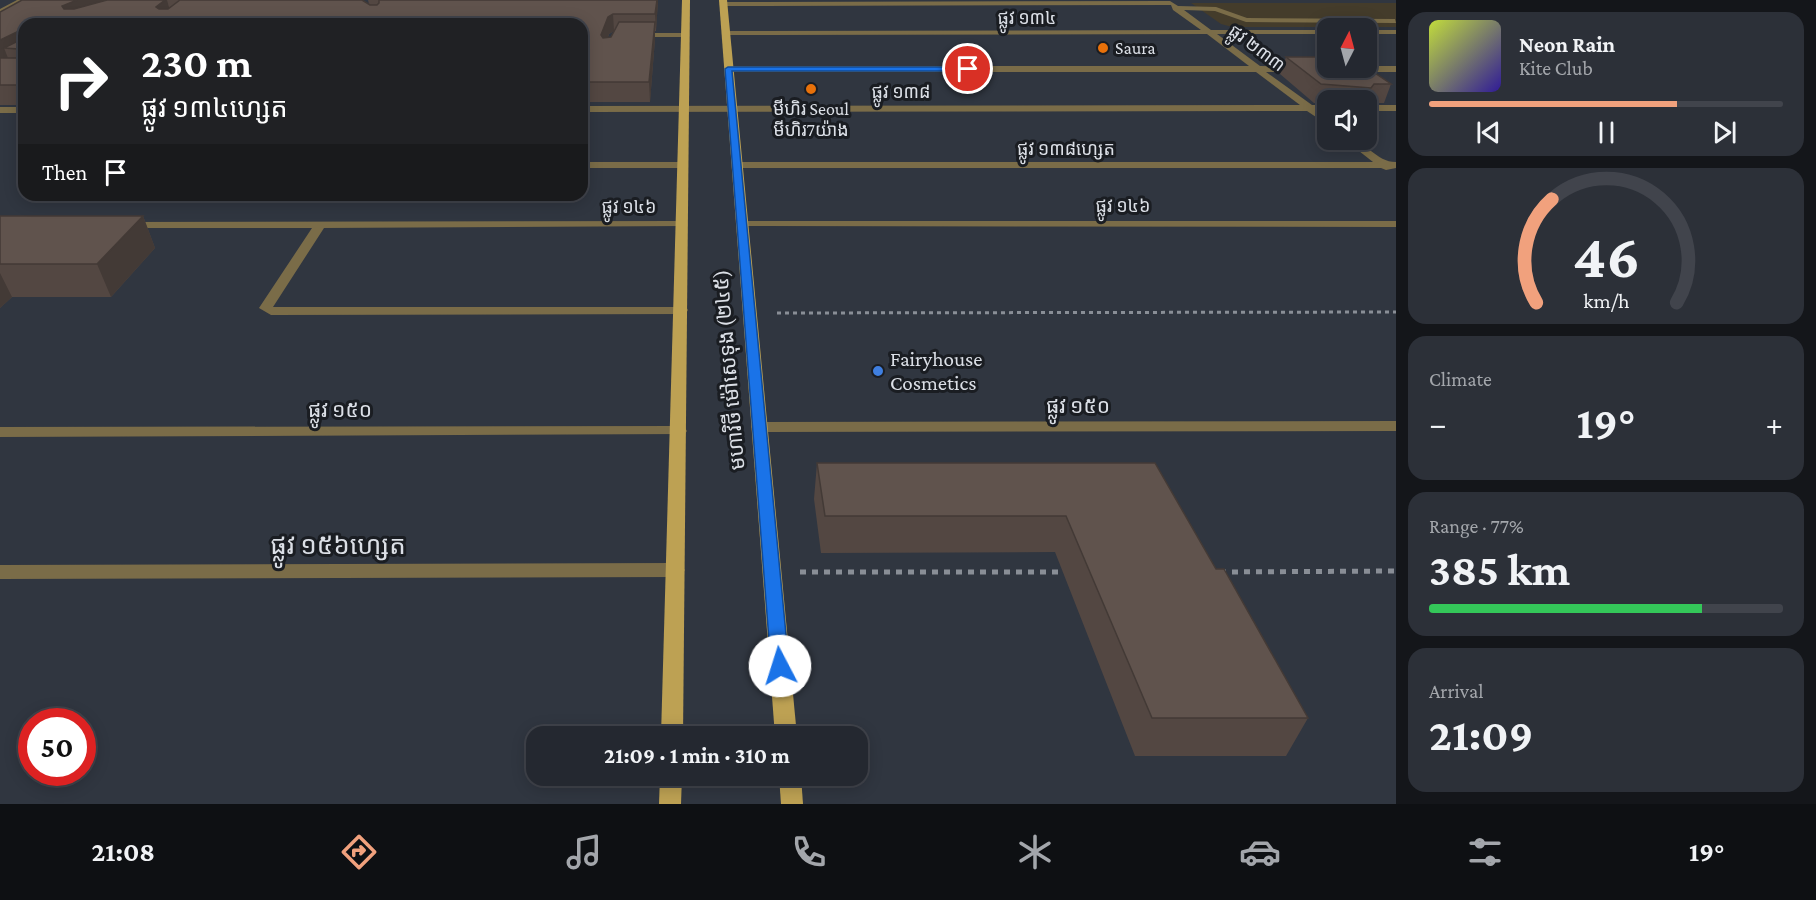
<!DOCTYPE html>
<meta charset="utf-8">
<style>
body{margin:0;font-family:"Crimson Pro","Noto Sans Khmer",serif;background:#2c3038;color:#f1f3f6;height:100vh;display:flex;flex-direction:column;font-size:22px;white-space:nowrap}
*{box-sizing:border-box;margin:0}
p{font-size:20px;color:#a3a6ab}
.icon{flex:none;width:33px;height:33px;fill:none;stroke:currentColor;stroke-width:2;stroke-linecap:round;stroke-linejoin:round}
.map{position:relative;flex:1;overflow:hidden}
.side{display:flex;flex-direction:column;gap:12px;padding:12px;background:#14161a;width:420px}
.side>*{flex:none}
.guide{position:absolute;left:18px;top:18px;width:570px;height:183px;border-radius:18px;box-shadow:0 3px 15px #0003,0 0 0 2px #41444c;background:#202124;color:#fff;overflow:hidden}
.needle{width:39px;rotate:6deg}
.tools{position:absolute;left:1317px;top:18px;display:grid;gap:12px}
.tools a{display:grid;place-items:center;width:60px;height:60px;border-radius:12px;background:#242830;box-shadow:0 3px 15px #0003,0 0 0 2px #41444c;font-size:30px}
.speed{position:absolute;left:18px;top:708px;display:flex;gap:12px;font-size:30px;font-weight:700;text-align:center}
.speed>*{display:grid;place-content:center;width:78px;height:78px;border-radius:50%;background:#242830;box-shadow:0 3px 15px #0003,0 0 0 2px #41444c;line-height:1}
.speed .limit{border:9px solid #d22;background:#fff;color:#111}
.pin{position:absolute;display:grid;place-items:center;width:51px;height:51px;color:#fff;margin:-26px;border:3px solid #fff;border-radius:50%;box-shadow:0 2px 6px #0007}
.me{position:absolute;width:66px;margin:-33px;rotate:355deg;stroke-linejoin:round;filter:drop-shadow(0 0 4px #0008)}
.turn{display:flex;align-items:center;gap:21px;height:126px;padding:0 24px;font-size:27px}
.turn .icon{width:78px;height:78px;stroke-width:2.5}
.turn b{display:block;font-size:42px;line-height:51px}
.then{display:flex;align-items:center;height:57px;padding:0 24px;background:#0003;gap:12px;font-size:22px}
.big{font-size:45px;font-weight:700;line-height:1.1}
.side .card{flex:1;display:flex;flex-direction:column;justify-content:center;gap:9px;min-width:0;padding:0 21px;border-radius:18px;background:#2c3038}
.side .dial{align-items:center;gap:0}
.dial svg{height:156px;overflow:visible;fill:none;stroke:#41444c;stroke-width:7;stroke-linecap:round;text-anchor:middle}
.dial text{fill:#f1f3f6;stroke:none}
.song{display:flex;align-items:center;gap:18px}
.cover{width:72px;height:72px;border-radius:9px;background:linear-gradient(135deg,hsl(70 70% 55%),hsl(250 70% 35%))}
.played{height:6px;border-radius:3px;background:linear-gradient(90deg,#f1a17d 70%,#41444c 70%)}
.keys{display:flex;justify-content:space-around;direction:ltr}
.heat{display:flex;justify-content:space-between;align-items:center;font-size:33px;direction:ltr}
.charge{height:9px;border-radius:4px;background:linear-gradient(90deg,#34c759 77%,#41444c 0)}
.trip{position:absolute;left:526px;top:726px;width:342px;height:60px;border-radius:18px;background:#242830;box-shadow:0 3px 15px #0003,0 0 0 2px #41444c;font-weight:700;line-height:60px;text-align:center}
.tabs{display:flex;height:96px;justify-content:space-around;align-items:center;background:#0e1013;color:#a3a6ab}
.tabs .icon{width:42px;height:42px}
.tabs .current{color:#f1a17d}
.tabs b{font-size:27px;color:#f1f3f6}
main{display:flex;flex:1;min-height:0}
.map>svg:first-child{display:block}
</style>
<main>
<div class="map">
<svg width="1396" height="804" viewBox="0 0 1396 804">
<rect width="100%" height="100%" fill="#303640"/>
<polygon fill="#443c2b" points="1191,3 1396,3 1396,27 1232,27 1221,24"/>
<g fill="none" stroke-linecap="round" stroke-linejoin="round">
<polyline stroke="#898e96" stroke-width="3" stroke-dasharray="4 4" stroke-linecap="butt" points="777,313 1396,312"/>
<g stroke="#898e96" stroke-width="5" stroke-dasharray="6 6" stroke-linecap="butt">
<polyline points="800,572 1065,572"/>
<polyline points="1220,572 1396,571"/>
</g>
<g fill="#7a6c48" fill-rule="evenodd">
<polygon points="17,0 26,0 0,14 0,9"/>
<polygon points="1170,1 1178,6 1216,7 1247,18 1395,19 1396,23 1246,22 1215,11 1184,10 1211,30 1328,30 1328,34 1217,34 1260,66 1304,67 1305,69 1301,72 1266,72 1312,105 1328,105 1328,111 1319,111 1328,117 1328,125 1307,111 582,112 582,106 1300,105 1256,72 728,72 724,69 728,66 1249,66 1207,34 726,35 722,33 726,31 1201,30 1173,10 1171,5 723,6 719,4 723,2"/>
<rect x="1366" y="30" width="30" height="4"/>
<polygon points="635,33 685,33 689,35 685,37 632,37 631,35"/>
<polygon points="1366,66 1396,66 1396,72 1349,72 1345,69"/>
<rect x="1366" y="105" width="30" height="6"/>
<rect x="0" y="107" width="24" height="6"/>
<path d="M 1345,140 C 1365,138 1375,162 1396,162 L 1396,168 L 1386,170 L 1381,168 L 737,168 L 732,165 L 737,162 L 1373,162 Z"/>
<polygon points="582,162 683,162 688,165 683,168 582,168"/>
<polygon points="682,221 686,222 686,226 324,228 273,307 686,307 688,310 686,313 681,314 271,315 259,308 312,228 126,228 120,225 126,222"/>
<polygon points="742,221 1396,221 1396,227 738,226 736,224"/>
<polygon points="1396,421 1396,431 759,432 751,427 759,422"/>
<polygon points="679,426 685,428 687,431 685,434 0,437 0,427"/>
<polygon points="676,563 682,565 685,570 682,575 676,577 0,579 0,565"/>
</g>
<g fill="#bda153" fill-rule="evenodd">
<polygon points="682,0 690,0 683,736 661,736"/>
<polygon points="719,0 727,0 797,736 775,736"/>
<polygon points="660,776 682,776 681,804 659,804"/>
<polygon points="779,776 801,776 803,804 781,804"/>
</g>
</g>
<g fill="#534742" fill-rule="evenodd">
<path d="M 22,0 L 362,0 L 369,4 L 368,0 L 658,0 L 656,31 L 655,31 L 655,39 L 650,102 L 582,102 L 582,24 L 24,24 L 24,105 L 0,105 L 0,12 ZM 614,31 L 611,37 L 608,37 L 609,34 Z"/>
<polygon points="1286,57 1391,84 1384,103 1366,103 1366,100 1328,100 1328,104 1314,103 1280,74"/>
<polygon points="0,216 143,216 155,248 111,297 12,297 0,308"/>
<polygon points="817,463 1155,463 1216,569 1308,718 1286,756 1135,756 1055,552 821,553 814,499"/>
</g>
<g fill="#433a36">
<polygon points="77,0 126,0 68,23 62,6"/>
<polygon points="165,0 167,0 171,15 162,24 156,7"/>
<polygon points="657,0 658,0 656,31 655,14"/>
<polygon points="613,14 614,31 609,34 602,53 601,35 608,17"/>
<polygon points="655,22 655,39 650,102 649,82"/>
<polygon points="17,32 18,49 4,48 8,58 0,62 0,40"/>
<polygon points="143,216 155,248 111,297 97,264"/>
<polygon points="0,273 12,297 0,308"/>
</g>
<g fill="#60534d" stroke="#433a36" stroke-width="1.5">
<polygon points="22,0 77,0 62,6 64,9 74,9 107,0 165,0 156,7 159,9 168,9 180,0 362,0 370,5 377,5 379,3 379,0 657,0 655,14 613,14 608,17 601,35 603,38 611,37 619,22 655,22 649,82 582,82 582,24 24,24 24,85 0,85 0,58 18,58 18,49 4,48 18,41 17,32 0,40 0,12"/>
<polygon points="1286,57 1328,57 1328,68 1366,68 1366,67 1391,84 1374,84 1371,88 1321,84"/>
<polygon points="0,216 143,216 97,264 0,264"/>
<polygon points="817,463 1155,463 1216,569 1224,569 1308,718 1152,718 1066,516 825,516"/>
</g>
<polygon fill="#1a73e8" stroke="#114b97" stroke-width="1.5" points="728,67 968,67 972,69 968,71 732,71 789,666 787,671 780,674 774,671 771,666 725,69"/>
<g fill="#e8710a" stroke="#1a1d22" stroke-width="2">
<circle cx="1103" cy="48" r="6"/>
<circle cx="811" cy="89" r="6"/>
</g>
<circle fill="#3f7fe0" stroke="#1a1d22" stroke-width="2" cx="878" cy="371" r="6"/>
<g text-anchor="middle" stroke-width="6" stroke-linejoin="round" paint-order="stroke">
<g font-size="18" fill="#dbdfe6" stroke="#1a1d22">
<text x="1027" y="24">ផ្លូវ ១៣៤</text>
<text transform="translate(1257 48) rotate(37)" y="6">ផ្លូវ ២៣៣</text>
<text x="901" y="98">ផ្លូវ ១៣៨</text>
<text x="1066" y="155">ផ្លូវ ១៣៨ហ្សេត</text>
<text x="1123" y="212">ផ្លូវ ១៤៦</text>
<text x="629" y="213">ផ្លូវ ១៤៦</text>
</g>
<g font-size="18" fill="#dbdfe6" stroke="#1a1d22" text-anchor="start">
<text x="1115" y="54">Saura</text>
<text x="811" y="115" text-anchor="middle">មីហិរ Seoul<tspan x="811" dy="21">មីហិរ7យ៉ាង</tspan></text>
</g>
<g font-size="21" fill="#dbdfe6" stroke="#1a1d22" text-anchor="start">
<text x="890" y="366">Fairyhouse<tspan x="890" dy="24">Cosmetics</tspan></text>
</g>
<g font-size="21" fill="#dbdfe6" stroke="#1a1d22">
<text transform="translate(729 370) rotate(-95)" y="7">មហាវិថី ម៉ៅសេទុង (២៤៥)</text>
<text x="1078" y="413">ផ្លូវ ១៥០</text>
<text x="340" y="417">ផ្លូវ ១៥០</text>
</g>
<g font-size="26" fill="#dbdfe6" stroke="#1a1d22">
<text x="338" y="554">ផ្លូវ ១៥៦ហ្សេត</text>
</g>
</g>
</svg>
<div class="tools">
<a><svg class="needle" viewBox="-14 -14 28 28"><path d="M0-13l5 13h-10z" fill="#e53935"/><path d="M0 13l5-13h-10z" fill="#a3a6ab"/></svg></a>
<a><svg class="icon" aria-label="sound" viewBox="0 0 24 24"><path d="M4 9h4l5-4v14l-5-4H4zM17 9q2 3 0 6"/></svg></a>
</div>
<div class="speed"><div class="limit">50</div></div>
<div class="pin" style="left:968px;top:69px;background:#d93025"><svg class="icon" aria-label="arrive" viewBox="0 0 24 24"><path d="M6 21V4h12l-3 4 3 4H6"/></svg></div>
<svg class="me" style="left:780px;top:666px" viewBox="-20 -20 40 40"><circle r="19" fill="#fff"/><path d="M0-13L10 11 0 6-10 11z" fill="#1a73e8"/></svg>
<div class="trip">21:09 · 1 min · 310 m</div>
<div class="guide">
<div class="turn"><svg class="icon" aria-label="right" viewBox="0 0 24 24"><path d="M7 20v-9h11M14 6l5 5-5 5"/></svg><div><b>230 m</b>ផ្លូវ ១៣៤ហ្សេត</div></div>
<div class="then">Then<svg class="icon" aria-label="arrive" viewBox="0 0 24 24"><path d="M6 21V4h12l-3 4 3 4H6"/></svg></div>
</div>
</div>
<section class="side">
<div class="card">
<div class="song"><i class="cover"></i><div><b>Neon Rain</b><p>Kite Club</p></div></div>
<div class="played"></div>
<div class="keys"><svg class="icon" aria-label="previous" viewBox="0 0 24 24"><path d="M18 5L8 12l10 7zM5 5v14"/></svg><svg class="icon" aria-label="pause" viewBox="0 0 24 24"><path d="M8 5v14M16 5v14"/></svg><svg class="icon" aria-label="next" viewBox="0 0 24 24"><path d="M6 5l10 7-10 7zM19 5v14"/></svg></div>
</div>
<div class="card dial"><svg viewBox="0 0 100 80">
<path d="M14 69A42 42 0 1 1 86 69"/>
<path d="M14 69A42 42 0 0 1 22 16" stroke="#f1a17d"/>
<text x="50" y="56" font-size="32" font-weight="700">46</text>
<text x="50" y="72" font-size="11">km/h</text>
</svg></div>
<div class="card"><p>Climate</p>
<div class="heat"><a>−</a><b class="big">19°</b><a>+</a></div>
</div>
<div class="card"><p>Range · 77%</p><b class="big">385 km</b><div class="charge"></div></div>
<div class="card"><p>Arrival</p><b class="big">21:09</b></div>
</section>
</main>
<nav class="tabs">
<b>21:08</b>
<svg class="icon current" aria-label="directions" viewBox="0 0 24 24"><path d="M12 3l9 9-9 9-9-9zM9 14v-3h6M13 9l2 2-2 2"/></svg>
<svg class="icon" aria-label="music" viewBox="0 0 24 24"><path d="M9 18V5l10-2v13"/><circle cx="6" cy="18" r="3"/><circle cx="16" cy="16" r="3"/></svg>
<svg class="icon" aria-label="phone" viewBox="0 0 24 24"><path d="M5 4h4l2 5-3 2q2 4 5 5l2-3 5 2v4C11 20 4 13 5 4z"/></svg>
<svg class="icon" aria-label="climate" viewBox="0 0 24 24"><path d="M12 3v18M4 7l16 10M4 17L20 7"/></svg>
<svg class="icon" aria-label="car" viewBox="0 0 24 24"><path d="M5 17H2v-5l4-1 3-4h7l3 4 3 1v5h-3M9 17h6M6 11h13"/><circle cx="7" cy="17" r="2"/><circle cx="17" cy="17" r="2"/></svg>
<svg class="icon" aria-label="filters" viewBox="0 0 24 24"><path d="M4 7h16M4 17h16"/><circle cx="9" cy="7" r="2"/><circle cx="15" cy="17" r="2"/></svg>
<b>19°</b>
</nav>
